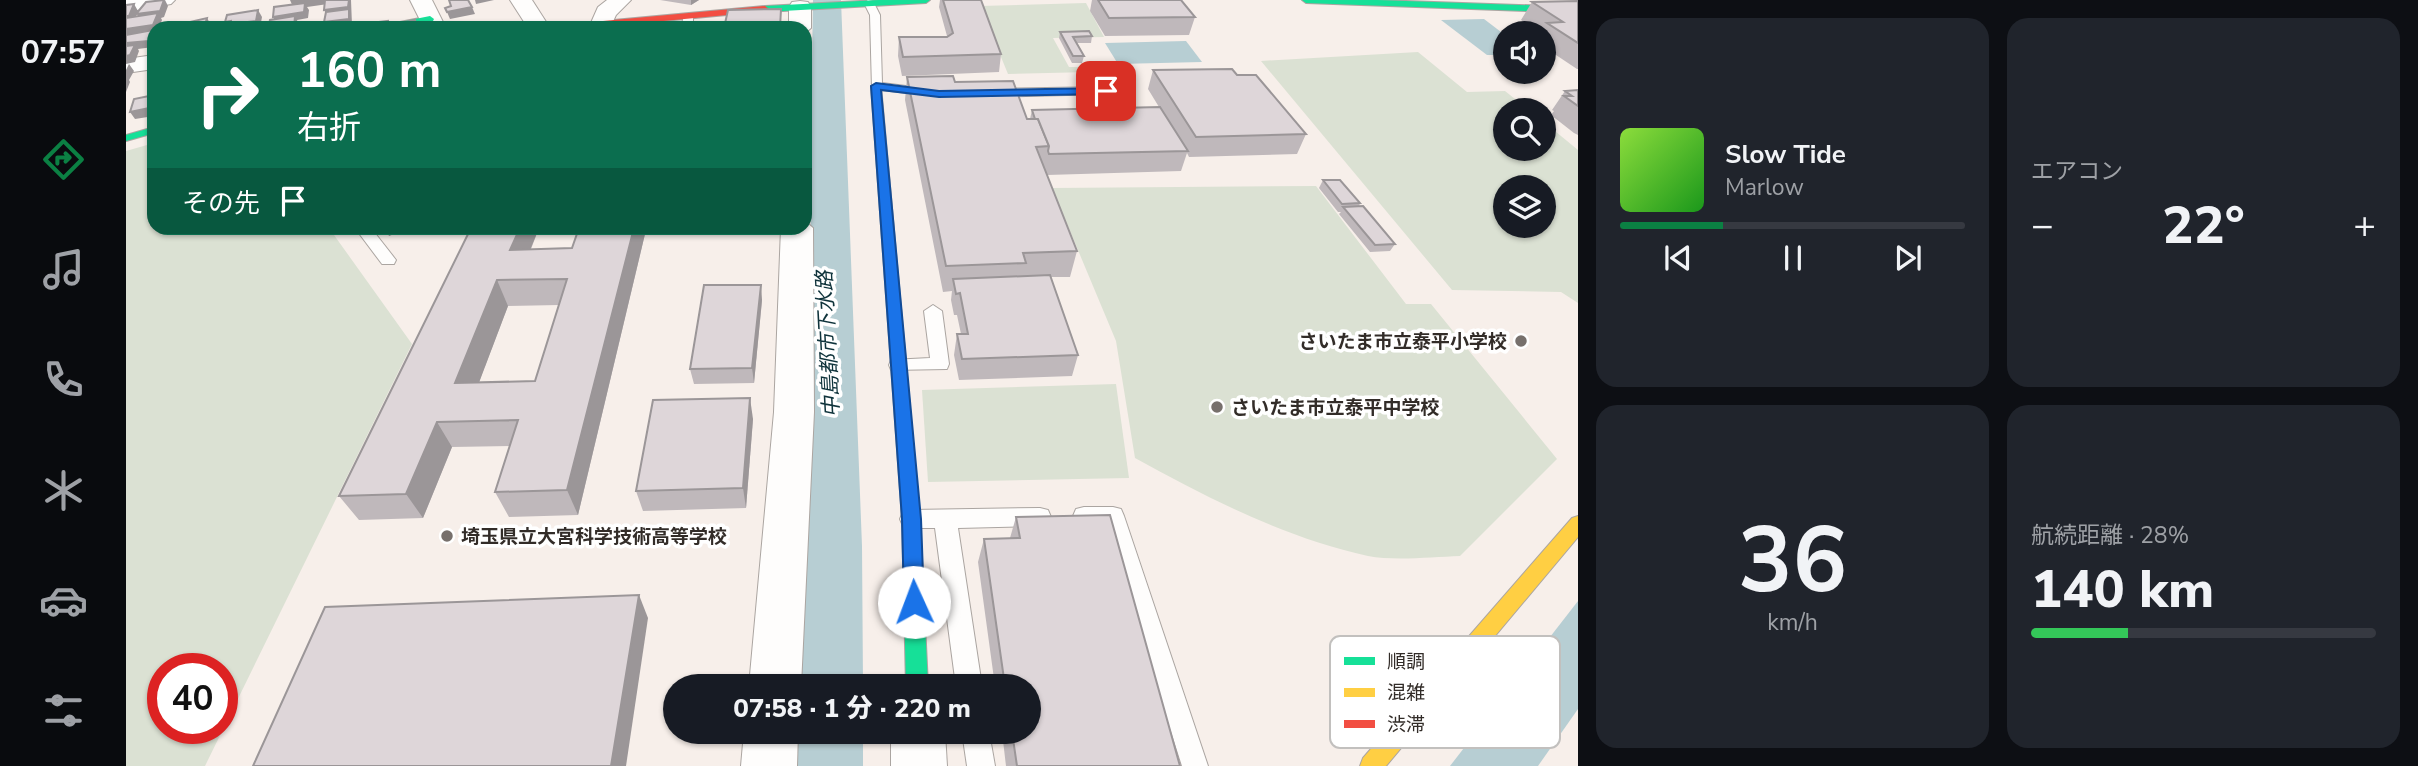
<!DOCTYPE html>
<html lang="ja">
<meta charset="utf-8">
<style>
body{margin:0;font-family:"Nunito Sans","Noto Sans JP",sans-serif;background:#20242c;color:#f1f3f6;height:100vh;display:flex;flex-direction:column;font-size:26px;white-space:nowrap}
*{box-sizing:border-box;margin:0}
p{font-size:23px;color:#9ea1a6}
.icon{flex:none;width:38px;height:38px;fill:none;stroke:currentColor;stroke-width:2;stroke-linecap:round;stroke-linejoin:round}
.map{position:relative;flex:1;overflow:hidden}
.sheet{display:flex;flex-direction:column;gap:18px;padding:18px;background:#0d0f14;width:840px}
.sheet>*{flex:none}
.banner{position:absolute;left:21px;top:21px;width:665px;height:214px;border-radius:21px;box-shadow:0 2px 5px #0004;background:#0b6e4f;color:#fff;overflow:hidden}
.controls{position:absolute;left:1367px;top:21px;display:grid;gap:14px}
.controls a{display:grid;place-items:center;width:63px;height:63px;border-radius:50%;background:#171b24;box-shadow:0 2px 5px #0004;font-size:35px}
.speed{position:absolute;left:21px;top:653px;display:flex;gap:14px;font-size:35px;font-weight:700;text-align:center}
.speed>*{display:grid;place-content:center;width:91px;height:91px;border-radius:50%;background:#171b24;box-shadow:0 2px 5px #0004;line-height:1}
.speed .limit{border:10px solid #d22;background:#fff;color:#111}
.pin{position:absolute;display:grid;place-items:center;width:60px;height:60px;color:#fff;margin:-30px;border-radius:14px;box-shadow:0 4px 10px #0006}
.me{position:absolute;width:77px;margin:-38px;rotate:358deg;stroke-linejoin:round;filter:drop-shadow(0 0 5px #0008)}
.turn{display:flex;align-items:center;gap:24px;height:147px;padding:0 35px;font-size:32px}
.turn .icon{width:91px;height:91px;stroke-width:2.5}
.turn b{display:block;font-size:49px;line-height:60px}
.then{display:flex;align-items:center;height:66px;padding:0 35px;background:#0003;gap:14px;font-size:26px}
.big{font-size:52px;font-weight:800;line-height:1.1}
.sheet .widget{flex:1;display:flex;flex-direction:column;justify-content:center;gap:10px;min-width:0;padding:0 24px;border-radius:21px;background:#20242c}
.sheet .dial{align-items:center;gap:0}
.dial b{font-size:91px;line-height:1}
.song{display:flex;align-items:center;gap:21px}
.cover{width:84px;height:84px;border-radius:10px;background:linear-gradient(135deg,hsl(90 70% 55%),hsl(120 70% 35%))}
.played{height:7px;border-radius:4px;background:linear-gradient(90deg,#0b8043 30%,#363941 30%)}
.keys{display:flex;justify-content:space-around;direction:ltr}
.heat{display:flex;justify-content:space-between;align-items:center;font-size:38px;direction:ltr}
.charge{height:10px;border-radius:5px;background:linear-gradient(90deg,#34c759 28%,#363941 0)}
.sheet .tiles{flex:1;display:grid;gap:18px;grid-template-columns:repeat(2,1fr)}
.trip{position:absolute;left:537px;top:674px;width:378px;height:70px;border-radius:35px;background:#171b24;box-shadow:0 2px 5px #0004;font-weight:800;line-height:70px;text-align:center}
main{display:flex;flex:1;min-height:0}
.tab-bar{display:flex;flex-direction:column;width:126px;justify-content:space-around;align-items:center;background:#090b0e;color:#9ea1a6}
.tab-bar .icon{width:49px;height:49px}
.tab-bar .selected{color:#0b8043}
.tab-bar b{font-size:32px;color:#f1f3f6}
.map>svg:first-child{display:block}
</style>
<main>
<nav class="tab-bar">
<b>07:57</b>
<svg class="icon selected" aria-label="directions" viewBox="0 0 24 24"><path d="M12 3l9 9-9 9-9-9zM9 14v-3h6M13 9l2 2-2 2"/></svg>
<svg class="icon" aria-label="music" viewBox="0 0 24 24"><path d="M9 18V5l10-2v13"/><circle cx="6" cy="18" r="3"/><circle cx="16" cy="16" r="3"/></svg>
<svg class="icon" aria-label="phone" viewBox="0 0 24 24"><path d="M5 4h4l2 5-3 2q2 4 5 5l2-3 5 2v4C11 20 4 13 5 4z"/></svg>
<svg class="icon" aria-label="climate" viewBox="0 0 24 24"><path d="M12 3v18M4 7l16 10M4 17L20 7"/></svg>
<svg class="icon" aria-label="car" viewBox="0 0 24 24"><path d="M5 17H2v-5l4-1 3-4h7l3 4 3 1v5h-3M9 17h6M6 11h13"/><circle cx="7" cy="17" r="2"/><circle cx="17" cy="17" r="2"/></svg>
<svg class="icon" aria-label="filters" viewBox="0 0 24 24"><path d="M4 7h16M4 17h16"/><circle cx="9" cy="7" r="2"/><circle cx="15" cy="17" r="2"/></svg>
</nav>
<div class="map">
<svg width="1452" height="766" viewBox="0 0 1452 766">
<rect width="100%" height="100%" fill="#f7efea"/>
<g fill="#dbe1d3" fill-rule="evenodd">
<polygon points="960,3 978,37 927,38 943,67 961,67 964,72 882,74 854,6"/>
<path d="M 1292,52 L 1341,92 L 1379,91 L 1403,110 L 1379,110 L 1379,149 L 1418,149 L 1418,122 L 1452,150 L 1452,303 L 1435,292 L 1326,290 L 1135,61 ZM 1379,187 L 1418,187 L 1418,226 L 1379,226 Z"/>
<path d="M 28,143 L 28,228 L 203,228 L 286,344 L 79,766 L 0,766 L 0,151 ZM 37,668 L 96,668 L 96,728 L 37,728 Z"/>
<path d="M 1190,186 L 1280,304 L 1305,304 L 1431,459 L 1334,556 C 1306,557 1268,561 1242,556 C 1159,538 1082,498 1009,458 L 990,341 L 926,188 Z"/>
<polygon points="990,384 1003,478 802,482 796,390"/>
</g>
<g fill="#b7ced3">
<polygon points="687,0 715,0 736,546 737,686 667,686 686,321 684,179"/>
<polygon points="1358,19 1379,35 1379,55 1361,55 1315,20"/>
<polygon points="1060,41 1076,62 992,64 979,43"/>
<polygon points="1452,601 1452,709 1412,766 1324,766"/>
<polygon points="662,732 737,732 737,766 659,766"/>
</g>
<g fill="none" stroke-linecap="round" stroke-linejoin="round">
<defs>
<g id="lane">
<polygon points="742,0 747,1 754,15 756,83 804,89 810,93 808,96 746,89 744,15 738,3"/>
<polygon points="558,15 567,17 567,28 555,28"/>
<polygon points="980,87 986,91 984,94 865,97 859,93 865,89"/>
<polygon points="229,228 245,228 270,260 268,264 256,264"/>
<polygon points="807,305 816,311 823,364 821,369 765,370 763,365 765,360 804,358 798,311"/>
<polygon points="958,507 987,507 995,509 998,516 1082,766 1056,766 979,525 950,523 947,516 950,509"/>
<polygon points="914,508 922,510 925,517 922,524 914,526 832,528 856,686 830,686 809,528 785,528 777,526 774,519 777,512 785,510"/>
<polygon points="836,732 863,732 869,766 841,766"/>
</g>
<g id="street">
<polygon points="0,0 49,0 45,4 0,12"/>
<polygon points="284,0 306,0 320,28 298,28"/>
<polygon points="384,0 406,0 424,28 402,28"/>
<polygon points="481,0 505,0 490,15 484,28 466,28 464,25 472,7"/>
<polygon points="674,1 682,2 685,7 685,28 679,33 679,28 663,28 663,7 666,2"/>
<polygon points="28,55 28,69 0,73 0,59"/>
<polygon points="679,221 687,228 688,412 675,686 623,686 648,412 655,228 679,228"/>
<polygon points="618,732 672,732 671,766 615,766"/>
<polygon points="765,732 819,732 821,766 765,766"/>
</g>
<g id="fast">
<polygon points="753,0 804,0 800,3 639,12 635,9 639,6"/>
<polygon points="1176,0 1251,0 1452,7 1452,13 1180,3"/>
<polygon points="304,16 308,19 307,21 266,28 244,28"/>
<polygon points="750,83 755,86 794,519 802,686 780,686 776,519 745,86"/>
<polygon points="28,127 28,133 0,141 0,135"/>
</g>
<polygon id="slow" points="1452,516 1452,537 1260,766 1234,766 1237,758 1446,518"/>
<polygon id="jam" points="639,6 643,9 642,11 463,28 429,28 434,25"/>
</defs>
<use href="#lane" stroke="#aba5a1" stroke-width="2"/>
<use href="#street" stroke="#aba5a1" stroke-width="2"/>
<use href="#fast" stroke="#aba5a1" stroke-width="2"/>
<use href="#slow" stroke="#aba5a1" stroke-width="2"/>
<use href="#jam" stroke="#aba5a1" stroke-width="2"/>
<use href="#lane" fill="#fefdfc" fill-rule="evenodd"/>
<use href="#street" fill="#fefdfc" fill-rule="evenodd"/>
<use href="#fast" fill="#16e098" fill-rule="evenodd"/>
<use href="#slow" fill="#ffcf43" fill-rule="evenodd"/>
<use href="#jam" fill="#f24e42" fill-rule="evenodd"/>
</g>
<g fill="#bfb8bb" fill-rule="evenodd">
<polygon points="534,0 573,0 565,5"/>
<polygon points="814,0 855,0 875,54 873,72 776,76 772,56 773,37 821,36 813,7"/>
<polygon points="966,0 1055,0 1069,17 1063,35 979,36 964,11"/>
<polygon points="1452,1 1452,69 1451,69 1418,47 1418,33 1414,33 1395,20 1406,2"/>
<polygon points="934,32 966,36 965,43 951,43 958,56 956,63 946,63 933,38"/>
<polygon points="1027,70 1111,75 1180,134 1171,154 1063,157 1061,153 1055,171 921,175 951,251 944,277 925,277 952,355 946,376 833,380 828,355 831,334 835,334 831,315 828,315 825,300 826,291 817,292 779,100 781,77 829,82 901,119 904,119 906,110 1033,107 1022,89"/>
<polygon points="1452,90 1452,135 1448,133 1425,115 1428,111 1426,110 1439,91"/>
<polygon points="1197,180 1234,203 1233,206 1269,244 1264,251 1244,252 1213,214 1215,212 1212,212 1193,188"/>
<path d="M 345,228 L 413,228 L 405,249 L 446,248 L 519,234 L 452,515 L 383,517 L 369,492 L 384,446 L 326,447 L 297,518 L 233,520 L 213,496 ZM 433,305 L 409,381 L 353,382 L 382,306 Z"/>
<polygon points="636,300 628,383 568,384 564,369"/>
<polygon points="627,419 620,508 517,511 510,491"/>
<polygon points="890,517 1054,766 880,766 876,732 903,732 903,686 869,686 852,562 858,539 884,538"/>
</g>
<g fill="#9b9698">
<polygon points="39,0 42,6 38,17 35,18 36,20 33,28 28,28 27,47 12,49 13,51 9,62 0,64 0,29 15,21 11,14 7,22 0,23 0,16 8,4 12,11 11,14"/>
<polygon points="164,0 226,0 225,0 226,25 201,28 198,22 202,17 198,10 223,1 181,7 183,10 182,18 171,20 172,23 172,28 151,24 147,17 168,9"/>
<polygon points="349,0 368,0 350,4"/>
<polygon points="565,0 573,0 565,5"/>
<polygon points="346,7 349,14 324,19 321,12"/>
<polygon points="132,10 136,17 134,28 103,28 99,22"/>
<polygon points="81,18 85,25 84,28 61,28"/>
<polygon points="3,64 8,71 3,80 4,82 0,92 0,70"/>
<polygon points="28,107 28,116 9,119 4,112"/>
<polygon points="259,228 284,228 263,236"/>
<polygon points="394,228 413,228 394,275 384,250"/>
<polygon points="508,228 517,228 519,234 452,515 441,490"/>
<polygon points="371,280 382,306 343,409 329,383"/>
<polygon points="635,285 636,300 628,383 626,368"/>
<polygon points="624,398 627,419 620,508 617,488"/>
<polygon points="311,422 326,447 297,518 280,494"/>
<polygon points="513,595 522,618 500,766 485,766"/>
</g>
<g fill="#ded6d9" stroke="#9b9698" stroke-width="2" fill-rule="evenodd">
<polygon points="38,0 34,11 10,14 20,2"/>
<polygon points="199,0 223,0 222,7 198,10"/>
<polygon points="323,0 342,0 346,7 321,12 319,8 325,6"/>
<polygon points="817,0 855,0 875,54 777,57 773,37 821,37 827,33"/>
<polygon points="972,0 1055,0 1069,17 983,18"/>
<polygon points="1452,1 1452,43 1421,23 1437,22 1406,2"/>
<polygon points="179,3 178,12 147,17 148,7"/>
<polygon points="8,4 3,16 0,16 0,5"/>
<polygon points="223,9 223,19 198,22 200,12"/>
<polygon points="655,9 654,28 598,28 602,10"/>
<polygon points="132,10 130,21 105,24 105,21 99,22 101,15"/>
<polygon points="32,13 27,25 0,29 0,18"/>
<polygon points="169,16 168,28 142,28 144,20"/>
<polygon points="81,18 79,25 61,28 42,28 42,27"/>
<polygon points="289,20 290,24 298,25 290,28 271,28 270,24"/>
<polygon points="262,21 262,28 237,28 237,24"/>
<polygon points="131,23 130,28 107,28"/>
<polygon points="27,30 23,41 0,43 0,35"/>
<polygon points="963,31 966,36 947,37 958,56 947,56 934,32"/>
<polygon points="9,45 4,55 0,56 0,46"/>
<polygon points="1106,69 1111,75 1130,75 1180,134 1070,137 1027,70"/>
<polygon points="827,76 829,82 887,81 901,119 912,119 923,146 910,147 951,251 897,253 900,263 820,266 781,77"/>
<polygon points="1452,90 1452,106 1438,96 1446,96 1439,91"/>
<polygon points="28,95 28,107 4,112 8,99"/>
<polygon points="1034,107 1062,151 923,154 922,151 923,146 912,119 909,119 906,110"/>
<polygon points="1197,180 1214,180 1234,203 1216,204"/>
<polygon points="1237,206 1269,244 1249,245 1217,207"/>
<path d="M 345,228 L 394,228 L 384,250 L 446,248 L 453,228 L 508,228 L 441,490 L 369,492 L 392,420 L 311,422 L 280,494 L 213,496 ZM 441,279 L 409,381 L 329,383 L 371,280 Z"/>
<polygon points="924,275 952,355 836,359 831,334 842,334 834,293 830,294 827,279"/>
<polygon points="578,285 635,285 626,368 564,369"/>
<polygon points="624,398 617,488 510,491 527,400"/>
<polygon points="984,515 1054,766 891,766 886,732 903,732 903,686 879,686 858,539 894,538 890,517"/>
<polygon points="513,595 485,766 127,766 199,607"/>
</g>
<polygon fill="#1a73e8" stroke="#114b97" stroke-width="2" points="750,83 813,91 980,88 985,91 980,94 813,97 755,90 795,519 798,602 795,609 788,612 781,609 778,602 776,519 745,86"/>
<g fill="#77706c" stroke="#fff" stroke-width="2.5">
<circle cx="1395" cy="341" r="7"/>
<circle cx="1091" cy="407" r="7"/>
<circle cx="321" cy="536" r="7"/>
</g>
<g text-anchor="middle" stroke-width="7" stroke-linejoin="round" paint-order="stroke">
<g font-size="19" font-weight="bold" fill="#322c28" stroke="#fff" text-anchor="start">
<text x="1381" y="348" text-anchor="end">さいたま市立泰平小学校</text>
<text x="1105" y="414">さいたま市立泰平中学校</text>
<text x="335" y="543">埼玉県立大宮科学技術高等学校</text>
</g>
<g font-size="21" font-style="italic" fill="#0f333b" stroke="#fff">
<text transform="translate(702 344) rotate(-93)" y="7">中島都市下水路</text>
</g>
</g>
<rect x="1204" y="636" width="230" height="112" rx="10" fill="#fff" stroke="#c2c0be" stroke-width="2"/>
<rect x="1218" y="657" width="31" height="8" fill="#16e098"/>
<rect x="1218" y="688" width="31" height="9" fill="#ffcf43"/>
<rect x="1218" y="720" width="31" height="8" fill="#f24e42"/>
<g font-size="19" fill="#322c28">
<text x="1261" y="668">順調</text>
<text x="1261" y="699">混雑</text>
<text x="1261" y="731">渋滞</text>
</g>
</svg>
<div class="controls">
<a><svg class="icon" aria-label="sound" viewBox="0 0 24 24"><path d="M4 9h4l5-4v14l-5-4H4zM17 9q2 3 0 6"/></svg></a>
<a><svg class="icon" aria-label="search" viewBox="0 0 24 24"><circle cx="10" cy="10" r="6"/><path d="M15 15l6 6"/></svg></a>
<a><svg class="icon" aria-label="layers" viewBox="0 0 24 24"><path d="M12 4l9 5-9 5-9-5zM3 14l9 5 9-5"/></svg></a>
</div>
<div class="speed"><div class="limit">40</div></div>
<div class="pin" style="left:980px;top:91px;background:#d93025"><svg class="icon" aria-label="arrive" viewBox="0 0 24 24"><path d="M6 21V4h12l-3 4 3 4H6"/></svg></div>
<svg class="me" style="left:788px;top:602px" viewBox="-20 -20 40 40"><circle r="19" fill="#fff"/><path d="M0-13L10 11 0 6-10 11z" fill="#1a73e8"/></svg>
<div class="trip">07:58 · 1 分 · 220 m</div>
<div class="banner">
<div class="turn"><svg class="icon" aria-label="right" viewBox="0 0 24 24"><path d="M7 20v-9h11M14 6l5 5-5 5"/></svg><div><b>160 m</b>右折</div></div>
<div class="then">その先<svg class="icon" aria-label="arrive" viewBox="0 0 24 24"><path d="M6 21V4h12l-3 4 3 4H6"/></svg></div>
</div>
</div>
<section class="sheet">
<div class="tiles">
<div class="widget">
<div class="song"><i class="cover"></i><div><b>Slow Tide</b><p>Marlow</p></div></div>
<div class="played"></div>
<div class="keys"><svg class="icon" aria-label="previous" viewBox="0 0 24 24"><path d="M18 5L8 12l10 7zM5 5v14"/></svg><svg class="icon" aria-label="pause" viewBox="0 0 24 24"><path d="M8 5v14M16 5v14"/></svg><svg class="icon" aria-label="next" viewBox="0 0 24 24"><path d="M6 5l10 7-10 7zM19 5v14"/></svg></div>
</div>
<div class="widget"><p>エアコン</p>
<div class="heat"><a>−</a><b class="big">22°</b><a>+</a></div>
</div>
<div class="widget dial"><b>36</b><p>km/h</p></div>
<div class="widget"><p>航続距離 · 28%</p><b class="big">140 km</b><div class="charge"></div></div>
</div>
</section>
</main>
